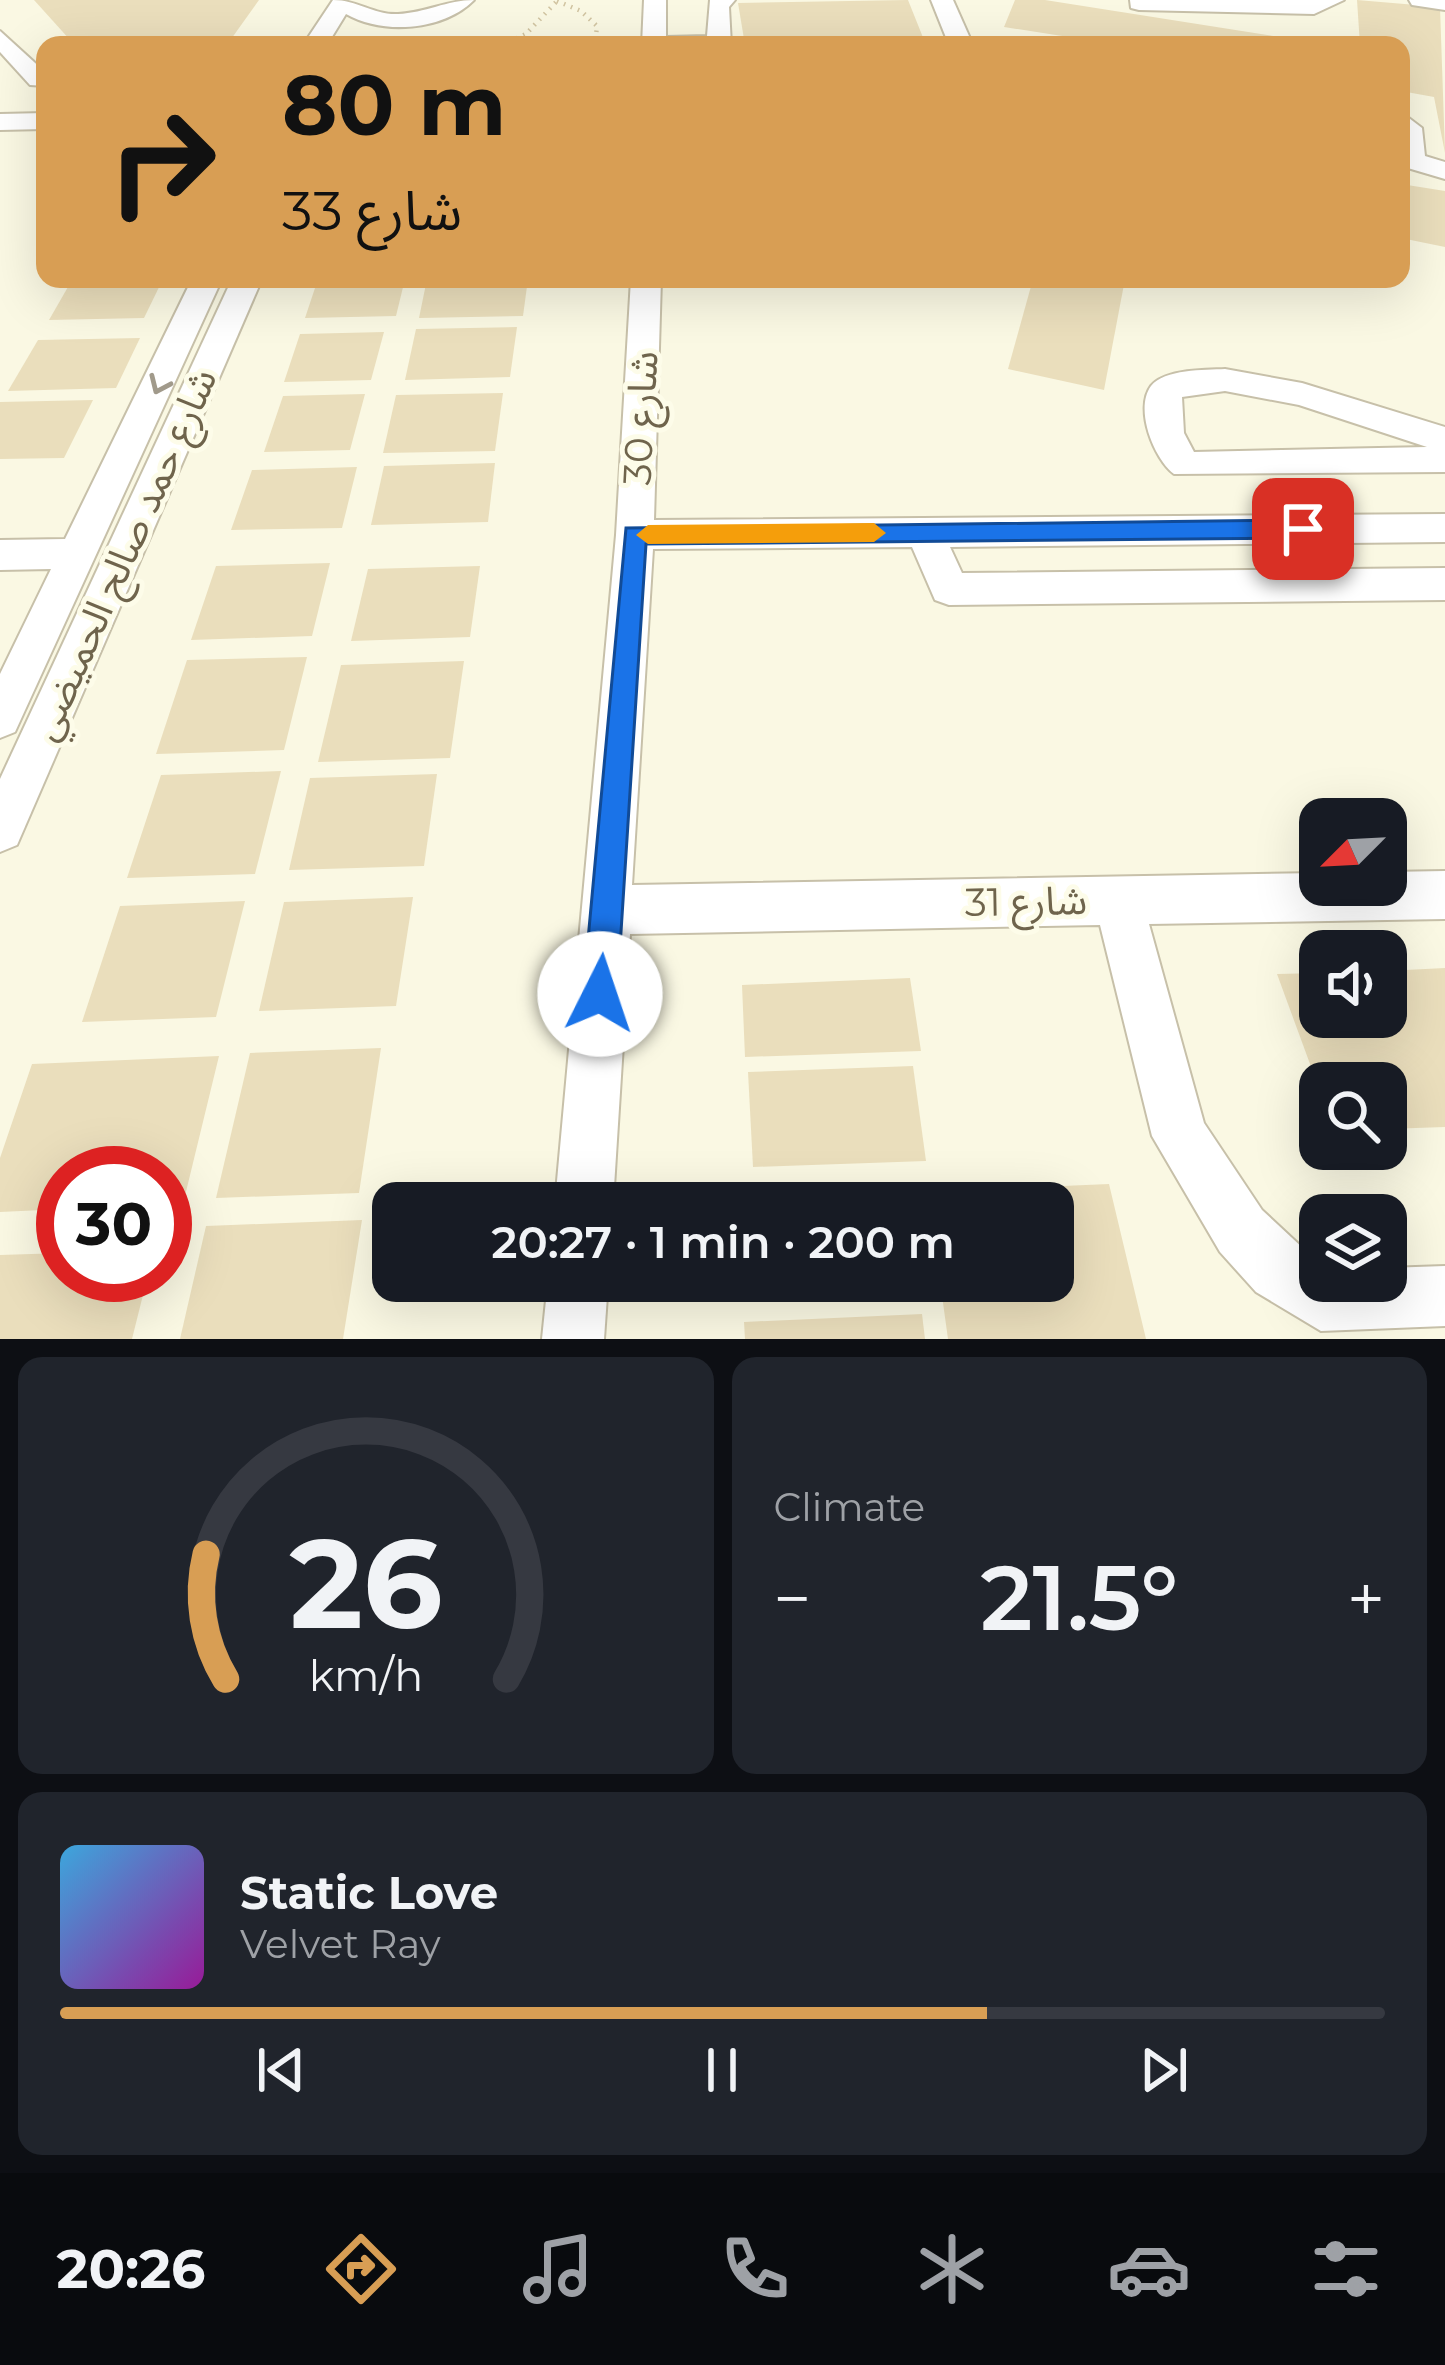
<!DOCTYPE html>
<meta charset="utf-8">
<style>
body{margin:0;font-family:Montserrat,"Noto Sans Arabic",sans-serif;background:#20242c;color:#f1f3f6;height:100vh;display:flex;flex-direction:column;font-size:45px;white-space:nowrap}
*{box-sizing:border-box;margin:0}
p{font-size:39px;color:#9ea1a6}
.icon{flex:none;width:66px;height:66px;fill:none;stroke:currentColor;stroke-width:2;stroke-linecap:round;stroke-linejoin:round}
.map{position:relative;height:1339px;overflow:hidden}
.side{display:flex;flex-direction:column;gap:18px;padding:18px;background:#0d0f14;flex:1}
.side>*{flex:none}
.banner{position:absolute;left:36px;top:36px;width:1374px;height:252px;border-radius:24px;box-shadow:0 12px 48px #0002;background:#d89e54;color:#111;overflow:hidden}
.needle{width:78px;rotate:246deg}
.fabs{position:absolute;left:1299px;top:798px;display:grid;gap:24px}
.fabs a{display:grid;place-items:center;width:108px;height:108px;border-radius:24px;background:#171b24;box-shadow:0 12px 48px #0002;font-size:60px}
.speed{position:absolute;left:36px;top:1146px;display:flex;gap:24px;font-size:60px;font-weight:700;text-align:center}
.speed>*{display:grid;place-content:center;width:156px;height:156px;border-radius:50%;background:#171b24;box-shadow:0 12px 48px #0002;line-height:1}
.speed .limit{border:18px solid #d22;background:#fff;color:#111}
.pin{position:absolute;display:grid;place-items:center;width:102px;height:102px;color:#fff;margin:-51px;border-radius:24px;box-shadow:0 6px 18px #0006}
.me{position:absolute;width:132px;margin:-66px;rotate:4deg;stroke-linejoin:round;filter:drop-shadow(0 0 9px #0008)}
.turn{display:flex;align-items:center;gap:42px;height:252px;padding:0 48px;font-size:54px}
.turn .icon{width:156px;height:156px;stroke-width:2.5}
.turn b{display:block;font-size:84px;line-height:102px}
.big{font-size:90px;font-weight:600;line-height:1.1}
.side .widget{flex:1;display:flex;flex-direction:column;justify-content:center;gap:18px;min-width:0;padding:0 42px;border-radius:24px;background:#20242c}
.side .dial{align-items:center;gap:0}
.dial svg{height:312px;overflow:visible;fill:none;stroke:#363941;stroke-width:7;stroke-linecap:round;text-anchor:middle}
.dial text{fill:#f1f3f6;stroke:none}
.song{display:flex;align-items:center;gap:36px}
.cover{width:144px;height:144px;border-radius:18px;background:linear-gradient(135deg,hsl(200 70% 55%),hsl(300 70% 35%))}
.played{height:12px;border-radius:6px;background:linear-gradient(90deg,#d89e54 70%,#363941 70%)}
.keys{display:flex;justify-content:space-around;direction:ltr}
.heat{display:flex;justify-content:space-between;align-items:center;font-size:66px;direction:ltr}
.side .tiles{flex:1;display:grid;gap:18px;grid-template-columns:1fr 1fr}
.widget:last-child{grid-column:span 2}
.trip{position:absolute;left:372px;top:1182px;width:702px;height:120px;border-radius:24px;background:#171b24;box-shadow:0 12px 48px #0002;font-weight:600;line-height:120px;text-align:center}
.dock{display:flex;height:192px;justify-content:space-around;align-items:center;background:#090b0e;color:#9ea1a6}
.dock .icon{width:84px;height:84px}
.dock .on{color:#d89e54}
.dock b{font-size:54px;color:#f1f3f6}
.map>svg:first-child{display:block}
</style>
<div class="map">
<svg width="1445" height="1339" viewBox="0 0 1445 1339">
<rect width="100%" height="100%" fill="#faf8e3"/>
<g fill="#eadebc">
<polygon points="34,0 259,0 229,42 71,41"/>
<polygon points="908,0 926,45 745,45 738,3"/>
<polygon points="1015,0 1045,0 1330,45 1092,45 1094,41 1004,27"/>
<polygon points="1357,0 1440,7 1445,153 1434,97 1401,91 1401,45 1360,45"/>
<polygon points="1401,184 1445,191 1445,247 1401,238"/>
<polygon points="163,279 144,318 49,320 72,280"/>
<polygon points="318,279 405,279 396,316 305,318"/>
<polygon points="427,279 528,279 523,316 419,318"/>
<polygon points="1033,279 1125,279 1104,390 1008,369"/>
<polygon points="517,327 510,377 405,380 416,329"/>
<polygon points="384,332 371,380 284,382 300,334"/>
<polygon points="140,338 116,388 8,391 38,340"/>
<polygon points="503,393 495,451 383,453 396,395"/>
<polygon points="365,394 350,450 264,452 283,396"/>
<polygon points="93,400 64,458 0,459 0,402"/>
<polygon points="495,463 488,522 371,525 384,466"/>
<polygon points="357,467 342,528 231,530 252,470"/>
<polygon points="330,563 312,636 191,640 216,566"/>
<polygon points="480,566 470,637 351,641 368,569"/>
<polygon points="307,657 284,750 156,754 187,660"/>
<polygon points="464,661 450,758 318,762 341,665"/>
<polygon points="281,771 255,874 127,878 161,775"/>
<polygon points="437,774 424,866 289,870 310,778"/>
<polygon points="413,897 396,1006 259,1011 284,902"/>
<polygon points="245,901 216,1017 82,1022 120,906"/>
<polygon points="1445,968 1445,1127 1386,1129 1386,1083 1317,1083 1277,974 1320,973 1320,1017 1386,1017 1386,971"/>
<polygon points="910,978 921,1051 745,1057 742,985"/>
<polygon points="381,1048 359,1193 216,1198 250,1053"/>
<polygon points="219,1056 183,1204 165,1205 165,1173 63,1173 63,1209 0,1212 0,1158 32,1064"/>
<polygon points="913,1066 926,1161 753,1167 748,1072"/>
<polygon points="1109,1184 1146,1339 948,1339 940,1281 1053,1281 1053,1203 929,1203 927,1192"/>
<polygon points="905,1191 907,1203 755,1203 755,1198"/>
<polygon points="362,1220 343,1339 180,1339 206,1226"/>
<polygon points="63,1253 63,1275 148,1275 132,1339 0,1339 0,1255"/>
<polygon points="759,1281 916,1281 918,1292 760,1298"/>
<polygon points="922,1314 925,1339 745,1339 744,1322"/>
</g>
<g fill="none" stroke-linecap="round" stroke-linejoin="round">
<defs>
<g id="minor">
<path d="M 333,0 C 358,0 373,15 398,14 C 425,13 447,0 474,0 C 443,31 383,35 346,14 L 327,45 L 303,45 Z"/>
<polygon points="644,0 666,0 666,37 707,36 710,0 735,0 729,7 731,45 642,45"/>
<polygon points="931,0 953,0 973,45 949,45"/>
<polygon points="1130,0 1344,0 1314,14 1139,10 1131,8"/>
<polygon points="1409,0 1445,0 1445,10 1412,5"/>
<polygon points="0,31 45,72 45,86 30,85 0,52"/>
<polygon points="1401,112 1422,128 1425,156 1445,162 1445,179 1401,166"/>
<polygon points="45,113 45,129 0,130 0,114"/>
<polygon points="192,279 222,279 15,732 0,738 0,674 51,569 0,570 0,540 65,539"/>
<polygon points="232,279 262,279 17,845 0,852 0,779"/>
<polygon points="631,279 661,279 654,520 1445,514 1445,542 950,547 962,573 1445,568 1445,600 949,605 935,600 912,547 653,549 632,885 1320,873 1320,885 1386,885 1386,872 1445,871 1445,919 1149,924 1204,1123 1262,1210 1320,1264 1320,1281 1386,1281 1386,1268 1445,1266 1445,1326 1321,1331 1256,1292 1220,1252 1152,1136 1100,925 630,934 613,1203 555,1203 616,535"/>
<path d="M 1225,369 L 1302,383 L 1445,427 L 1445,472 L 1174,474 C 1154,459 1134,409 1151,386 C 1164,369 1205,370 1225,369 ZM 1225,391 L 1299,405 L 1427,447 L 1194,452 L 1184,433 L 1182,397 Z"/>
<polygon points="548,1281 608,1281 604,1339 542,1339"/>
</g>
</defs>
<use href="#minor" stroke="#c7c0a9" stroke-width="4"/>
<g stroke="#d1c4a1" stroke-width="4.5" stroke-dasharray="1.5 6" stroke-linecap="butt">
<polyline points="557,1 581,11 597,26 595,45"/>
<polyline points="469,45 474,45"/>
<polyline points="503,45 526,34 557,1"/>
</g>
<use href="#minor" fill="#fff" fill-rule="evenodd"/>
</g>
<defs><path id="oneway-chevron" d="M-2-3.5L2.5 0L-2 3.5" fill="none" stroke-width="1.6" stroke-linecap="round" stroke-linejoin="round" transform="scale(3)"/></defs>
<use stroke="#a19a8b" href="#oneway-chevron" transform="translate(159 385) rotate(114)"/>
<polygon fill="#1a73e8" stroke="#114b97" stroke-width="3" points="1303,520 1315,529 1303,538 646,544 617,994 612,1006 600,1011 588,1006 583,994 626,528"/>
<polygon fill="#f59e0b" points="874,523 886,533 874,542 648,544 636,535 648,525"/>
<g text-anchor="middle" stroke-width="10" stroke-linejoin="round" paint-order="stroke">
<g font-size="39" fill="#6f644c" stroke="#fdfce9">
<text transform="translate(640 418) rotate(-87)" y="14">شارع 30</text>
<text transform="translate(123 554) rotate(-66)" y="14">شارع حمد صالح الحميضي</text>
<text transform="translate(1026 901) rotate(-1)" y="14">شارع 31</text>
</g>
</g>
</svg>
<div class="fabs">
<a><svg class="needle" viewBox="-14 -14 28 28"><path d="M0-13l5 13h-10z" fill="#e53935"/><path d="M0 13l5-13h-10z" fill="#9ea1a6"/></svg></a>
<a><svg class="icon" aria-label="sound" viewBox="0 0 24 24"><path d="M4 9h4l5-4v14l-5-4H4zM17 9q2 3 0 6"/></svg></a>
<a><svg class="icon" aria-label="search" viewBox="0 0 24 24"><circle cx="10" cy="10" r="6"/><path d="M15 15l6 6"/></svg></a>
<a><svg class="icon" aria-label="layers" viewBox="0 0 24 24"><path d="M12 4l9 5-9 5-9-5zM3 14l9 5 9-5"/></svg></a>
</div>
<div class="speed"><div class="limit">30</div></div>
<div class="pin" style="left:1303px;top:529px;background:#d93025"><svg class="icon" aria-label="arrive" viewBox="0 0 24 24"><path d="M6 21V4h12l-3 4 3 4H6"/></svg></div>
<svg class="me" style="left:600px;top:994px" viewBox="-20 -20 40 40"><circle r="19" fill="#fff"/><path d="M0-13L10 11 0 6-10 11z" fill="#1a73e8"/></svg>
<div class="trip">20:27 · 1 min · 200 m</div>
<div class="banner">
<div class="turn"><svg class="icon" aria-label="right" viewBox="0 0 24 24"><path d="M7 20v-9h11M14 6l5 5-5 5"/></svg><div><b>80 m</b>شارع 33</div></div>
</div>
</div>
<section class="side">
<div class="tiles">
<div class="widget dial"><svg viewBox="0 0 100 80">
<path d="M14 69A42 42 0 1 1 86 69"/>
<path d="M14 69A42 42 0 0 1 9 37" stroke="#d89e54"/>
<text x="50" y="56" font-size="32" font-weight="700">26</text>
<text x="50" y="72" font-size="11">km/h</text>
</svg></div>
<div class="widget"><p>Climate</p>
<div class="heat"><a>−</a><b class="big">21.5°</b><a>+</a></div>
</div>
<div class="widget">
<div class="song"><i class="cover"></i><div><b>Static Love</b><p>Velvet Ray</p></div></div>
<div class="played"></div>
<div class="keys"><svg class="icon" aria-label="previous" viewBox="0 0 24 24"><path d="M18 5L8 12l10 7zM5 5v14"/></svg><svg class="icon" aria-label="pause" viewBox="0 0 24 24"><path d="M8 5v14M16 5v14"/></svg><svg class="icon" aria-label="next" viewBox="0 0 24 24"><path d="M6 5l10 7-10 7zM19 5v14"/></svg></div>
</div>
</div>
</section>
<nav class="dock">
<b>20:26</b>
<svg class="icon on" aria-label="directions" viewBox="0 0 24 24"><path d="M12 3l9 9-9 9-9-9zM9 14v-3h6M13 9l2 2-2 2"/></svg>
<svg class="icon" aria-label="music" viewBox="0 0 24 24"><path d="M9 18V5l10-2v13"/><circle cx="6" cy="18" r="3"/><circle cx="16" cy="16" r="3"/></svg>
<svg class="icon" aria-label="phone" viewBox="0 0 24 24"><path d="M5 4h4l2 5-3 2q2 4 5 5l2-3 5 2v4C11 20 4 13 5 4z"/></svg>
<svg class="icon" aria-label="climate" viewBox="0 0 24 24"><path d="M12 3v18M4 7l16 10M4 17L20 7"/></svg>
<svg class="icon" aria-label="car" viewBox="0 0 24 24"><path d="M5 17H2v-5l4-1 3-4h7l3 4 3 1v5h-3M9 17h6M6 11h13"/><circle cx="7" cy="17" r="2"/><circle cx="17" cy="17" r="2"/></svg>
<svg class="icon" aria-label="filters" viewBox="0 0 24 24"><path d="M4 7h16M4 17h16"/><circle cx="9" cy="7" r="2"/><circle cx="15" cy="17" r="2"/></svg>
</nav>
